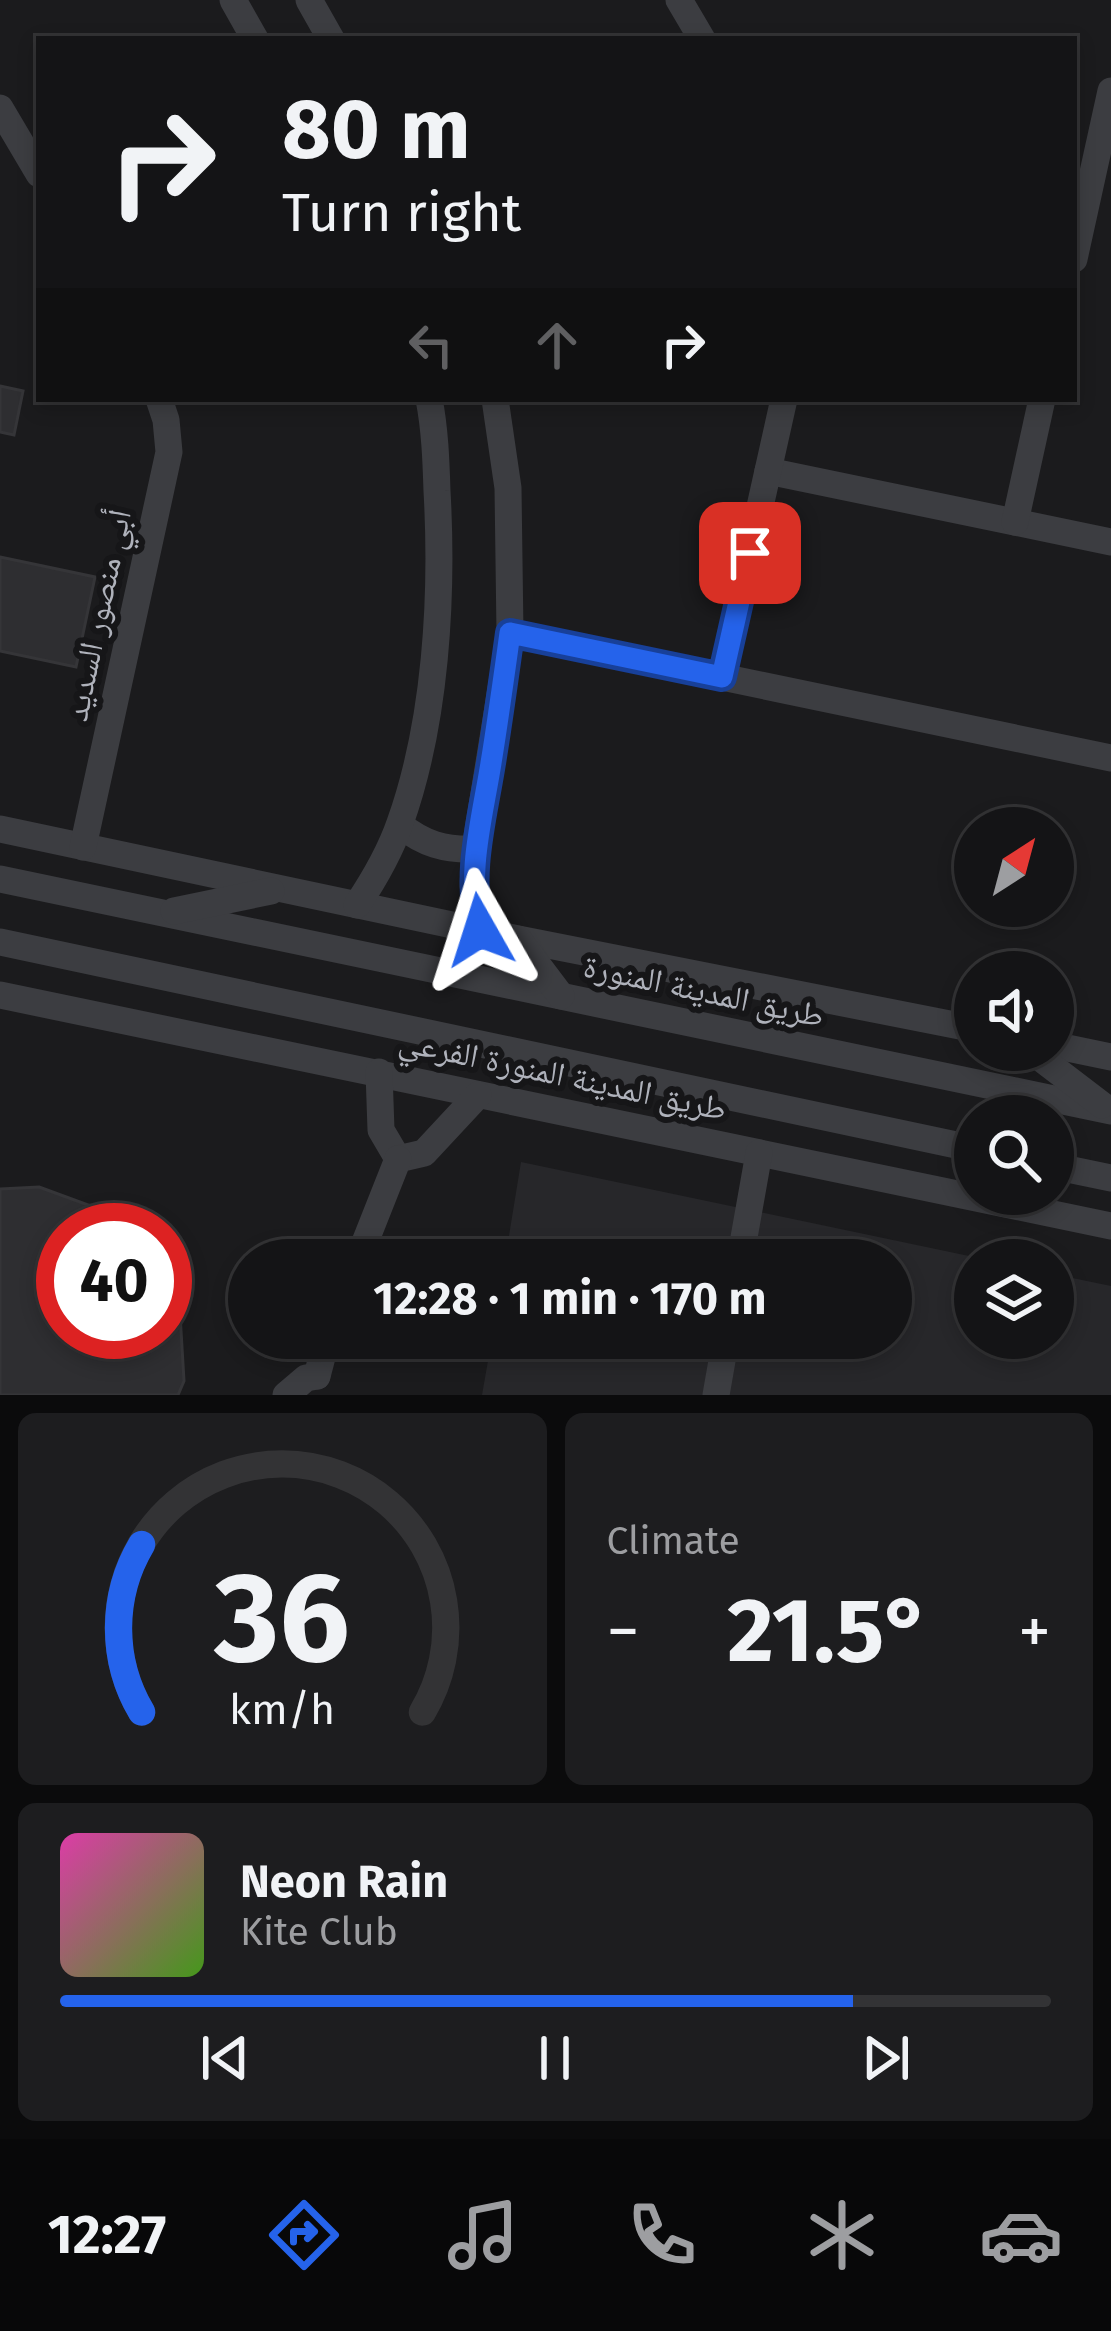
<!DOCTYPE html>
<meta charset="utf-8">
<style>
body{margin:0;font-family:"Fira Sans","Noto Naskh Arabic",sans-serif;background:#1d1d1f;color:#f1f3f6;height:100vh;display:flex;flex-direction:column;font-size:45px;white-space:nowrap}
*{box-sizing:border-box;margin:0}
p{font-size:39px;color:#9d9ea1}
.icon{flex:none;width:66px;height:66px;fill:none;stroke:currentColor;stroke-width:2;stroke-linecap:round;stroke-linejoin:round}
.map{position:relative;height:1395px;overflow:hidden}
.sheet{display:flex;flex-direction:column;gap:18px;padding:18px;background:#0b0b0c;flex:1}
.sheet>*{flex:none}
.banner{position:absolute;left:36px;top:36px;width:1041px;height:366px;border-radius:0px;box-shadow:0 6px 18px #0003,0 0 0 3px #333335;background:#141416;color:#f1f3f6;overflow:hidden}
.needle{width:78px;rotate:36deg}
.fabs{position:absolute;left:954px;top:807px;display:grid;gap:24px}
.fabs a{display:grid;place-items:center;width:120px;height:120px;border-radius:50%;background:#141416;box-shadow:0 6px 18px #0003,0 0 0 3px #333335;font-size:60px}
.speed{position:absolute;left:36px;top:1203px;display:flex;gap:24px;font-size:60px;font-weight:700;text-align:center}
.speed>*{display:grid;place-content:center;width:156px;height:156px;border-radius:50%;background:#141416;box-shadow:0 6px 18px #0003,0 0 0 3px #333335;line-height:1}
.speed .limit{border:18px solid #d22;background:#fff;color:#111}
.pin{position:absolute;display:grid;place-items:center;width:102px;height:102px;color:#fff;margin:-51px;border-radius:24px;box-shadow:0 6px 18px #0006}
.me{position:absolute;width:132px;margin:-66px;rotate:354deg;stroke-linejoin:round;filter:drop-shadow(0 0 9px #0008)}
.turn{display:flex;align-items:center;gap:42px;height:252px;padding:0 48px;font-size:54px}
.turn .icon{width:156px;height:156px;stroke-width:2.5}
.turn b{display:block;font-size:84px;line-height:102px}
.lanes{display:flex;align-items:center;height:114px;padding:0 48px;background:#0003;justify-content:center;gap:60px;direction:ltr}
.lanes .off{opacity:.35}
.big{font-size:90px;font-weight:700;line-height:1.1}
.sheet .tile{flex:1;display:flex;flex-direction:column;justify-content:center;gap:18px;min-width:0;padding:0 42px;border-radius:18px;background:#1d1d1f}
.sheet .dial{align-items:center;gap:0}
.dial svg{height:312px;overflow:visible;fill:none;stroke:#333335;stroke-width:7;stroke-linecap:round;text-anchor:middle}
.dial text{fill:#f1f3f6;stroke:none}
.song{display:flex;align-items:center;gap:36px}
.cover{width:144px;height:144px;border-radius:18px;background:linear-gradient(135deg,hsl(320 70% 55%),hsl(100 70% 35%))}
.played{height:12px;border-radius:6px;background:linear-gradient(90deg,#2563eb 80%,#333335 80%)}
.keys{display:flex;justify-content:space-around;direction:ltr}
.heat{display:flex;justify-content:space-between;align-items:center;font-size:66px;direction:ltr}
.sheet .tiles{flex:1;display:grid;gap:18px;grid-template-columns:1fr 1fr}
.tile:last-child{grid-column:span 2}
.trip{position:absolute;left:228px;top:1239px;width:684px;height:120px;border-radius:60px;background:#141416;box-shadow:0 6px 18px #0003,0 0 0 3px #333335;font-weight:700;line-height:120px;text-align:center}
.tab-bar{display:flex;height:192px;justify-content:space-around;align-items:center;background:#080809;color:#9d9ea1}
.tab-bar .icon{width:84px;height:84px}
.tab-bar .on{color:#2563eb}
.tab-bar b{font-size:54px;color:#f1f3f6}
.map>svg:first-child{display:block}
</style>
<div class="map">
<svg width="1111" height="1395" viewBox="0 0 1111 1395">
<rect width="100%" height="100%" fill="#1b1b1d"/>
<polygon fill="#27272a" points="521,1162 988,1260 975,1260 975,1338 1053,1338 1053,1274 1111,1286 1111,1395 482,1395 492,1338 891,1338 891,1260 505,1260"/>
<g fill="#2e2e31" stroke="#353538" stroke-width="3">
<polygon points="0,386 23,391 14,435 0,432"/>
<polygon points="0,557 95,577 76,667 0,651"/>
<polygon points="39,1187 102,1210 124,1230 63,1230 63,1332 165,1332 165,1283 180,1314 184,1381 178,1395 0,1395 0,1189"/>
</g>
<g fill="none" stroke-linecap="round" stroke-linejoin="round">
<g stroke="#3c3d41" stroke-width="27">
<polyline points="233,0 255,39"/>
<polyline points="309,0 331,39"/>
<polyline points="679,0 702,39"/>
<polyline points="0,108 39,174"/>
<polyline points="1074,259 1111,91"/>
<polyline points="768,471 1111,542"/>
<polyline points="1015,522 1042,399"/>
<polyline points="510,633 1111,758"/>
<polyline points="722,677 784,399"/>
<path d="M 400,825 C 424,844 444,850 475,849"/>
<polyline points="0,829 518,939 975,1029"/>
<polyline points="83,847 169,452 166,420 159,399"/>
<polyline points="0,879 1111,1111"/>
<path d="M 357,905 C 375,878 390,852 400,823 C 436,722 443,597 437,491 C 436,460 435,430 429,399"/>
<polyline points="174,911 271,891"/>
<polyline points="480,930 473,886 475,849 510,633 508,488 495,399"/>
<polyline points="518,939 561,996"/>
<polyline points="0,942 975,1149"/>
<polyline points="0,995 1111,1226"/>
<polyline points="1053,1045 1111,1057"/>
<polyline points="1030,1050 1102,1105"/>
<polyline points="379,1072 381,1130 398,1159"/>
<polyline points="398,1159 424,1153 478,1095"/>
<polyline points="1053,1166 1111,1178"/>
<polyline points="358,1260 398,1159"/>
<polyline points="740,1260 759,1153"/>
<polyline points="317,1376 327,1338"/>
<polyline points="286,1395 306,1378 317,1376"/>
<polyline points="716,1395 726,1338"/>
</g>
</g>
<g fill="none" stroke-linecap="round" stroke-linejoin="round">
<defs>
<path id="route" d="M 480,930 C 466,873 482,820 491,763 C 498,720 504,676 510,633 L 722,677 L 750,553"/>
</defs>
<use href="#route" stroke="#184099" stroke-width="30"/>
<use href="#route" stroke="#2563eb" stroke-width="21"/>
</g>
<g text-anchor="middle" stroke-width="12" stroke-linejoin="round" paint-order="stroke">
<g font-size="33" fill="#afb2bb" stroke="#161618">
<text transform="translate(97 615) rotate(-78)" y="12">أبي منصور السديد</text>
<text transform="translate(704 990) rotate(12)" y="12">طريق المدينة المنورة</text>
<text transform="translate(563 1074) rotate(12)" y="12">طريق المدينة المنورة الفرعي</text>
</g>
</g>
</svg>
<div class="fabs">
<a><svg class="needle" viewBox="-14 -14 28 28"><path d="M0-13l5 13h-10z" fill="#e53935"/><path d="M0 13l5-13h-10z" fill="#9d9ea1"/></svg></a>
<a><svg class="icon" aria-label="sound" viewBox="0 0 24 24"><path d="M4 9h4l5-4v14l-5-4H4zM17 9q2 3 0 6"/></svg></a>
<a><svg class="icon" aria-label="search" viewBox="0 0 24 24"><circle cx="10" cy="10" r="6"/><path d="M15 15l6 6"/></svg></a>
<a><svg class="icon" aria-label="layers" viewBox="0 0 24 24"><path d="M12 4l9 5-9 5-9-5zM3 14l9 5 9-5"/></svg></a>
</div>
<div class="speed"><div class="limit">40</div></div>
<div class="pin" style="left:750px;top:553px;background:#d93025"><svg class="icon" aria-label="arrive" viewBox="0 0 24 24"><path d="M6 21V4h12l-3 4 3 4H6"/></svg></div>
<svg class="me" style="left:480px;top:930px" viewBox="-20 -20 40 40"><path d="M0-17L14 15 0 8-14 15z" fill="#2563eb" stroke="#fff" stroke-width="4"/></svg>
<div class="trip">12:28 · 1 min · 170 m</div>
<div class="banner">
<div class="turn"><svg class="icon" aria-label="right" viewBox="0 0 24 24"><path d="M7 20v-9h11M14 6l5 5-5 5"/></svg><div><b>80 m</b>Turn right</div></div>
<div class="lanes"><svg class="icon off" aria-label="left" viewBox="0 0 24 24"><path d="M17 20v-9H6M10 6l-5 5 5 5"/></svg><svg class="icon off" aria-label="ahead" viewBox="0 0 24 24"><path d="M12 20V5M6 11l6-6 6 6"/></svg><svg class="icon" aria-label="right" viewBox="0 0 24 24"><path d="M7 20v-9h11M14 6l5 5-5 5"/></svg></div>
</div>
</div>
<section class="sheet">
<div class="tiles">
<div class="tile dial"><svg viewBox="0 0 100 80">
<path d="M14 69A42 42 0 1 1 86 69"/>
<path d="M14 69A42 42 0 0 1 14 26" stroke="#2563eb"/>
<text x="50" y="56" font-size="32" font-weight="700">36</text>
<text x="50" y="72" font-size="11">km/h</text>
</svg></div>
<div class="tile"><p>Climate</p>
<div class="heat"><a>−</a><b class="big">21.5°</b><a>+</a></div>
</div>
<div class="tile">
<div class="song"><i class="cover"></i><div><b>Neon Rain</b><p>Kite Club</p></div></div>
<div class="played"></div>
<div class="keys"><svg class="icon" aria-label="previous" viewBox="0 0 24 24"><path d="M18 5L8 12l10 7zM5 5v14"/></svg><svg class="icon" aria-label="pause" viewBox="0 0 24 24"><path d="M8 5v14M16 5v14"/></svg><svg class="icon" aria-label="next" viewBox="0 0 24 24"><path d="M6 5l10 7-10 7zM19 5v14"/></svg></div>
</div>
</div>
</section>
<nav class="tab-bar">
<b>12:27</b>
<svg class="icon on" aria-label="directions" viewBox="0 0 24 24"><path d="M12 3l9 9-9 9-9-9zM9 14v-3h6M13 9l2 2-2 2"/></svg>
<svg class="icon" aria-label="music" viewBox="0 0 24 24"><path d="M9 18V5l10-2v13"/><circle cx="6" cy="18" r="3"/><circle cx="16" cy="16" r="3"/></svg>
<svg class="icon" aria-label="phone" viewBox="0 0 24 24"><path d="M5 4h4l2 5-3 2q2 4 5 5l2-3 5 2v4C11 20 4 13 5 4z"/></svg>
<svg class="icon" aria-label="climate" viewBox="0 0 24 24"><path d="M12 3v18M4 7l16 10M4 17L20 7"/></svg>
<svg class="icon" aria-label="car" viewBox="0 0 24 24"><path d="M5 17H2v-5l4-1 3-4h7l3 4 3 1v5h-3M9 17h6M6 11h13"/><circle cx="7" cy="17" r="2"/><circle cx="17" cy="17" r="2"/></svg>
</nav>
